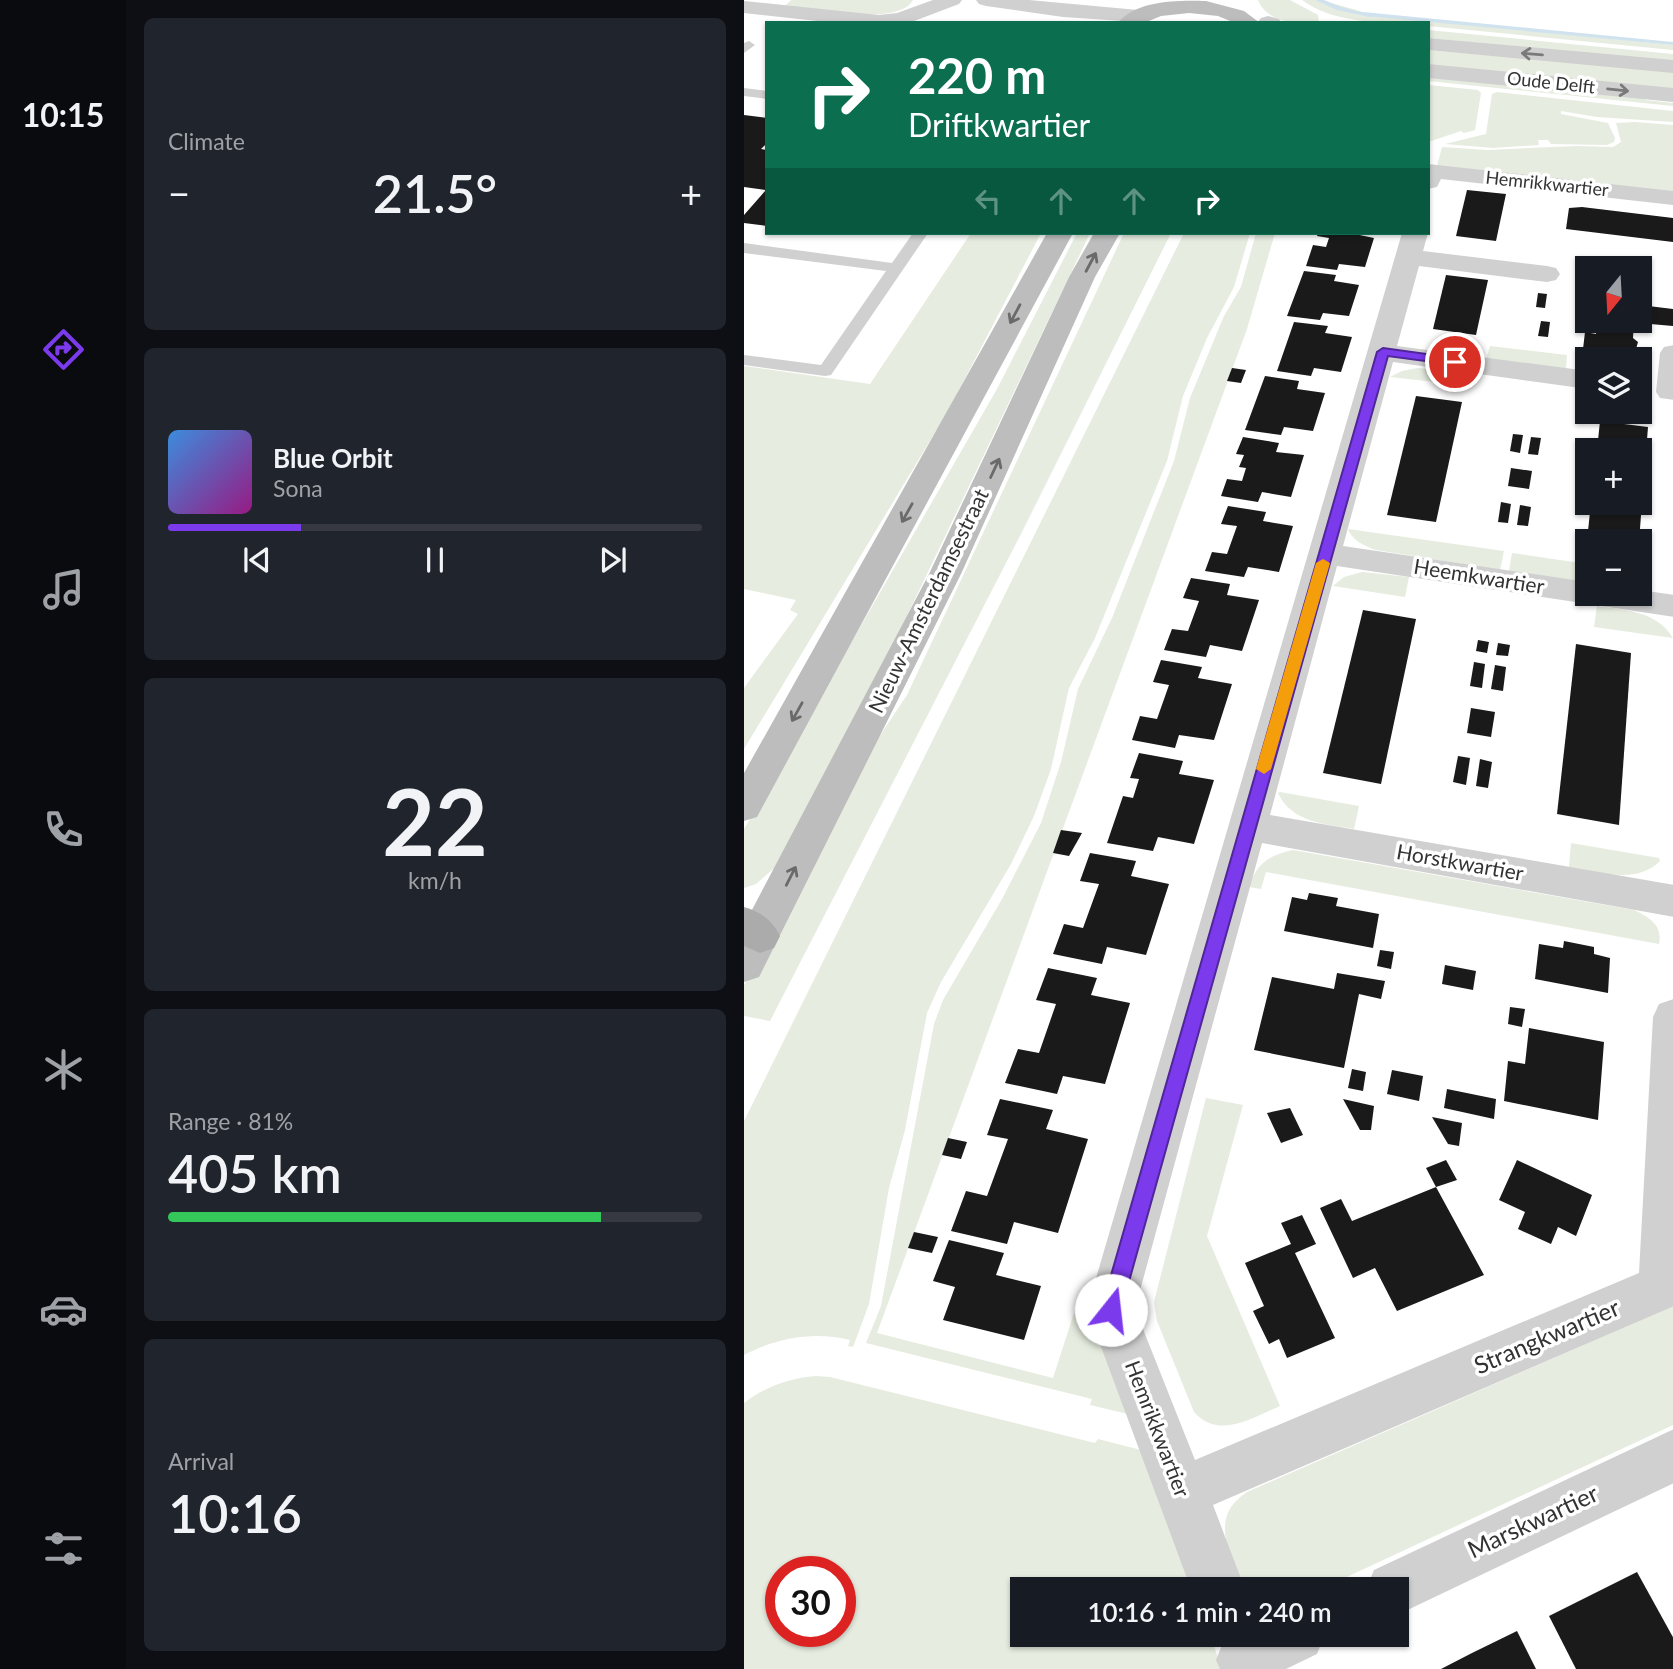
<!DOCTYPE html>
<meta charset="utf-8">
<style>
body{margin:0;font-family:Lato,sans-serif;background:#20242c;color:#f1f3f6;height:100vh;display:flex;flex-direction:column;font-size:26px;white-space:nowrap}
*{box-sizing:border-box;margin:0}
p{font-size:23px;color:#9ea1a6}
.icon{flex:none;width:38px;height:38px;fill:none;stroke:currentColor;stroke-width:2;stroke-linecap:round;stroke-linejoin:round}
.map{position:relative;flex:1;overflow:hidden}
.panel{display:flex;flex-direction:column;gap:18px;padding:18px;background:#0d0f14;width:618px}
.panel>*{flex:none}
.hud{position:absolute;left:21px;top:21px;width:665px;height:214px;border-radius:0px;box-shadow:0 2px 5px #0004;background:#0b6e4f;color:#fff;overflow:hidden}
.needle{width:46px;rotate:198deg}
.buttons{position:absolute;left:831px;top:256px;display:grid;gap:14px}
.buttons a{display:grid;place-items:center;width:77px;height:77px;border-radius:0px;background:#171b24;box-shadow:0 2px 5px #0004;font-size:35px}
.speed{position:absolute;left:21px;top:1556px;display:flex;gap:14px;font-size:35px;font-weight:700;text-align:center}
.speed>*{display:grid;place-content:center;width:91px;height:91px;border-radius:50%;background:#171b24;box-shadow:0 2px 5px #0004;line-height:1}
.speed .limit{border:10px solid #d22;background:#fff;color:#111}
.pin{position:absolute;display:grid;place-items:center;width:60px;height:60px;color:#fff;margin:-30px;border:4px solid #fff;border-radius:50%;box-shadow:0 2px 7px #0007}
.me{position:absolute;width:77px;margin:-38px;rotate:16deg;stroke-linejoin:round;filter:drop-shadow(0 0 5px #0008)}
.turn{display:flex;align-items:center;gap:24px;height:147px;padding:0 28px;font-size:32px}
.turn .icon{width:91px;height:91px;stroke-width:2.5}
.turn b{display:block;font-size:49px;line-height:60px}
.lanes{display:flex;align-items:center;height:66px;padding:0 28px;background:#0003;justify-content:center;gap:35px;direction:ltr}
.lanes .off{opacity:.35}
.big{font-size:52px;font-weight:600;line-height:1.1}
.panel .card{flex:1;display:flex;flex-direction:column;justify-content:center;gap:10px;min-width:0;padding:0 24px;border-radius:10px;background:#20242c}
.panel .dial{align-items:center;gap:0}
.dial b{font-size:91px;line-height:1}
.song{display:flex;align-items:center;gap:21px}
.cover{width:84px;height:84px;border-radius:10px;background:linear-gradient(135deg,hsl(210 70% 55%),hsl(310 70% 35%))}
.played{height:7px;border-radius:4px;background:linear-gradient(90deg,#7c3aed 25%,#363941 25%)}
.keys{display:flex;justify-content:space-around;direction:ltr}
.heat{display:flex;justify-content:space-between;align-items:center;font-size:38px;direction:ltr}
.charge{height:10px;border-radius:5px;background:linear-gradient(90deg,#34c759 81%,#363941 0)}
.trip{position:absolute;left:266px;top:1577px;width:399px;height:70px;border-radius:0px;background:#171b24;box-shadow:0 2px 5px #0004;font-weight:600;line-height:70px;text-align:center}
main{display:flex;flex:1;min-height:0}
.tabs{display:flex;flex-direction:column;width:126px;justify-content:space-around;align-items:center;background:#090b0e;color:#9ea1a6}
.tabs .icon{width:49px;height:49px}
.tabs .current{color:#7c3aed}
.tabs b{font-size:32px;color:#f1f3f6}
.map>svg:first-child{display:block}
</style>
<main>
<nav class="tabs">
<b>10:15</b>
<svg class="icon current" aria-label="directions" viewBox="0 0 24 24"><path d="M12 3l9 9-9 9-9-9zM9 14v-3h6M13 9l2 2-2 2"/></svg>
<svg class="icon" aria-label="music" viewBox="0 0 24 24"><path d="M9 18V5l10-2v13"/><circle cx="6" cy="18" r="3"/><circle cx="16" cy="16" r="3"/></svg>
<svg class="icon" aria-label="phone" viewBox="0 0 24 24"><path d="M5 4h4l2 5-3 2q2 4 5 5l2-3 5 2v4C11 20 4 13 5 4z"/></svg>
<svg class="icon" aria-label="climate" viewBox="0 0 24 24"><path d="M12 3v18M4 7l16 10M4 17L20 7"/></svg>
<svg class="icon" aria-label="car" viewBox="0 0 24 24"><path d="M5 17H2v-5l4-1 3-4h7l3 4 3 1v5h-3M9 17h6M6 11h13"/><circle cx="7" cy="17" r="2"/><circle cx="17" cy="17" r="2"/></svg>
<svg class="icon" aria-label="filters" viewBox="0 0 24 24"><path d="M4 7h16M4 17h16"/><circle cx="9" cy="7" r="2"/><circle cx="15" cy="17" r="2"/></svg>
</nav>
<section class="panel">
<div class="card"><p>Climate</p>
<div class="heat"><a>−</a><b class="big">21.5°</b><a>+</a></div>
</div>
<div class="card">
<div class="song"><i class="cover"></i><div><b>Blue Orbit</b><p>Sona</p></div></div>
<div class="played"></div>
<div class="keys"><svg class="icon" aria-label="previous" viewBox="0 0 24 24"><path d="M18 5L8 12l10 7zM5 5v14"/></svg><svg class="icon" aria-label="pause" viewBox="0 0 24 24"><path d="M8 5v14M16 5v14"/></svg><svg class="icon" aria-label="next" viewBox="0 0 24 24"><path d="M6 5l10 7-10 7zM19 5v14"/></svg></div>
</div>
<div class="card dial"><b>22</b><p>km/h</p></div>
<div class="card"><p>Range · 81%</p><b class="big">405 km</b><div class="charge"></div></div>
<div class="card"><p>Arrival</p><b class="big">10:16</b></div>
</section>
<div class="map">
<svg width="930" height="1669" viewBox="0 0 930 1669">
<rect width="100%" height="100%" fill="#fff"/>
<g fill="#e6ecdf" fill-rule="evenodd">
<path d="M 47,0 L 169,0 C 155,27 67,9 41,6 Z"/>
<path d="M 514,0 L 546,0 L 574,15 L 575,23 C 553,23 524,24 514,0 Z"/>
<path d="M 558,0 L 577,0 L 619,12 L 619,15 L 929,45 L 929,50 L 684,26 L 684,23 C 644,23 592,25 558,0 Z"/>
<polygon points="684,30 929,54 929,61 684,38"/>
<polygon points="684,50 929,71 929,92 684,67"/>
<polygon points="684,73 887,93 902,100 929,103 929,106 684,81"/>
<polygon points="684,85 734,90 737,93 731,130 720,133 717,131 684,142"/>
<polygon points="753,92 929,111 929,122 853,117 817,111 817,114 864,123 871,138 870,142 863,145 807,144 804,140 794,140 795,145 749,148 701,144 742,134 748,94"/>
<polygon points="891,122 929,125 929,192 693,166 698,147 743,150 832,146 869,147 877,142 872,123"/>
<polygon points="227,233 297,233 204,411 0,749 0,688 54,614 46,610 52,600 0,589 0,366 126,384"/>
<polygon points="333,233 346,233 150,643 36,863 12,884 0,888 0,829 253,389"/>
<polygon points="380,233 427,233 278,532 26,1021 0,1016 0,985 115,767 163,695"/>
<path d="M 440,233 L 506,233 L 490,287 L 463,338 L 439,396 L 423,461 L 351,638 L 325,688 L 307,769 L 290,816 L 267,864 L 197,982 L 183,1013 L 161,1130 L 145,1188 L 125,1304 L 109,1347 L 104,1346 L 106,1340 C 70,1331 32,1338 0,1355 L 0,1121 Z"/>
<polygon points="512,233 531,233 503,329 133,1333 309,1378 330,1313 345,1315 352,1321 384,1414 346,1405 348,1399 122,1343 137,1306 190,1024 199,1000 258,899 297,823 317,762 334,689 368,618 430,461 446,398 480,316 497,287"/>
<polygon points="746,346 823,355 822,369 742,359"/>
<polygon points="674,368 712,372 709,384 646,377 658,371"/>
<path d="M 604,529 L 760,551 L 756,570 L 632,550 C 620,546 608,540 604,529 Z"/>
<polygon points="768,553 843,564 843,582 765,571"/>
<polygon points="618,572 665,577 661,597 589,586 600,577"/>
<path d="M 853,606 C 881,610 913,611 929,638 L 850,627 Z"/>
<path d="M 536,792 L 615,806 L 610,829 C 582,824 548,823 534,793 Z"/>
<path d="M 827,843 L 915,858 L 916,861 C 892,885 855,872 825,867 Z"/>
<path d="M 549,850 L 890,910 C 905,917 919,925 915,944 L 522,872 L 517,889 L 505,887 C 512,864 525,855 549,850 Z"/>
<path d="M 462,1098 L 499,1105 L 463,1236 L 536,1406 C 508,1418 475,1440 450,1412 L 413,1321 L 410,1302 Z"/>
<path d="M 929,1306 L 929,1425 L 577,1589 L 502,1589 L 497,1583 C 485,1549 465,1517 503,1492 Z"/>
<path d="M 72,1376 L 86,1377 L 351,1443 L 354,1439 L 397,1450 L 449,1589 L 278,1589 L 278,1634 L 466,1635 L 478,1669 L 0,1669 L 0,1403 C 21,1387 45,1378 72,1376 ZM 37,1572 L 96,1572 L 96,1631 L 37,1631 Z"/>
</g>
<polygon fill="#cfe2ee" points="619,12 929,42 929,45 622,16 619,15"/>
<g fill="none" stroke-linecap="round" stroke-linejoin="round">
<polygon fill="#cfe2ee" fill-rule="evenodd" points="571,0 580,0 597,7 629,15 626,17 593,10"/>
</g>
<g fill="#1a1a1a">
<polygon points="0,115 23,118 23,143 17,149 23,150 23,226 0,223 0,215 22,190 0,187"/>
<polygon points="723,190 762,194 752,241 712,236"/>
<polygon points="838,207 930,218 930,242 822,229 825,208"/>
<polygon points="574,233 606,233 630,238 621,267 595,264 593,270 562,266 569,245 582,247 585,238 573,236"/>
<polygon points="560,271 592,275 590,281 615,285 605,316 579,313 576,320 543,316"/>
<polygon points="702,275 744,280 732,335 689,329"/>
<polygon points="794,293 803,294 801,308 792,307"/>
<polygon points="896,305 930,309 930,326 895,323"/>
<polygon points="854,320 890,320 889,338 894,342 890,356 839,349 841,332 852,334"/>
<polygon points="797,321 806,322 804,337 794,336"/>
<polygon points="550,322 584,326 581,333 608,337 597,372 570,368 567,376 533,371"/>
<polygon points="488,368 502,370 497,383 483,381"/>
<polygon points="521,376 555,381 553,389 581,393 569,431 540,427 537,435 501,430"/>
<polygon points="672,396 718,402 692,522 643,515"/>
<polygon points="856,421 904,427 895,541 843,541 847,502 896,502 896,450 853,450"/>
<polygon points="769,434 779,435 776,453 766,451"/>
<polygon points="499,437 535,443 532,452 560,455 547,497 518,492 514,502 477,496 483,479 498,481 502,468 495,467 500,455 492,454"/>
<polygon points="787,437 797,438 794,455 784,454"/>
<polygon points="767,468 788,471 785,489 764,486"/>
<polygon points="757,502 767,504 764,523 754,522"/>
<polygon points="776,505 787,507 784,526 773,525"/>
<polygon points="484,506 522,512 519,521 549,526 535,572 504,567 500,577 461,571 468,552 483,554 493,526 477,524"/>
<polygon points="447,578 486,584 483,595 515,600 498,651 466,645 462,657 420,650 428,629 444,631 455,601 439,598"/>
<polygon points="619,610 672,619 637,784 579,773"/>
<polygon points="734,640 745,642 743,653 732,651"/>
<polygon points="754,643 766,645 764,656 752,655"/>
<polygon points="832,644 887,653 875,825 813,814"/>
<polygon points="417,660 458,667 454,678 488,684 470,740 435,735 431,748 388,740 396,716 413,719 425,685 409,682"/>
<polygon points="730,662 741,664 738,688 726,686"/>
<polygon points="751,665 762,667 759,691 747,689"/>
<polygon points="727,708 751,712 747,737 723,733"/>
<polygon points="395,753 439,761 435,774 470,780 450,844 414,837 409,851 363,843 379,796 389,798 395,779 386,778"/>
<polygon points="714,756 726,758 722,785 709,782"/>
<polygon points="736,759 748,762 744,788 732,786"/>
<polygon points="317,830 338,833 325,856 309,853"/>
<polygon points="346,853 392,861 387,876 425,884 402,955 363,947 358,964 309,954 320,924 339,928 355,884 336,881"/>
<polygon points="565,893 594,898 592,906 635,914 629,948 540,931 548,897 563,900"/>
<polygon points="820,941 850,947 850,954 866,958 864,993 791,979 795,944 819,948"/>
<polygon points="636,950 650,952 647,969 633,966"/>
<polygon points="701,965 732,971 729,990 698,984"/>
<polygon points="304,968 353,978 347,995 386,1003 361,1084 319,1076 313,1094 261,1083 274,1049 295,1053 312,1004 292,1000"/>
<polygon points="593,973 641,981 637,999 615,994 600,1068 510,1050 528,977 590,989"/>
<polygon points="766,1007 781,1009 778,1027 764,1024"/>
<polygon points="785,1028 860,1042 854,1120 760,1101 764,1061 781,1064"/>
<polygon points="608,1069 622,1072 619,1091 604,1088"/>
<polygon points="648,1070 679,1076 675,1101 643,1094"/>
<polygon points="703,1089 752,1099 750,1119 700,1108"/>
<polygon points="256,1099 309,1110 302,1129 344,1139 314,1233 270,1222 263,1244 207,1231 222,1191 243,1196 264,1139 243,1135"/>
<polygon points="599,1099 630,1106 627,1130 616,1130"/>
<polygon points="546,1108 559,1135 537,1143 523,1113"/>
<polygon points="688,1117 718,1123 715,1146 704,1144"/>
<polygon points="204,1138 223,1142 217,1159 198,1155"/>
<polygon points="702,1160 713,1180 692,1187 740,1275 653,1311 631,1268 609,1278 576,1208 597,1199 608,1221 692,1187 682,1168"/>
<polygon points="773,1160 848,1195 832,1236 814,1227 807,1244 774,1229 781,1212 755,1200"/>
<polygon points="558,1215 572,1244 551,1253 591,1338 543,1358 535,1339 525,1344 509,1311 520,1306 501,1263 547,1244 537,1223"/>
<polygon points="170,1232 194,1237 188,1253 164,1248"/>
<polygon points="205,1240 260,1253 252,1275 297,1286 280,1340 199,1320 211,1287 189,1281"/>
<polygon points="893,1572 930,1639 930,1669 832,1669 805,1616"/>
<polygon points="773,1631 792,1669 697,1669 728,1653"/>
</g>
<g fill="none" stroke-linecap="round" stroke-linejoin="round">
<g fill="#d0d0d0" fill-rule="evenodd">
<polygon points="5,41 11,45 0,53 0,43"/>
<polygon points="0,88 23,91 23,99 0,96"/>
<polygon points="169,233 184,233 87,375 81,376 0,365 0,355 77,365 142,271 0,253 0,243 148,263"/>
</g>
<g fill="#d0d0d0" fill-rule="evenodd">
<polygon points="189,0 218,0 215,4 165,23 92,23 0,13 0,1 135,15 153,13"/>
<polygon points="232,0 285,0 394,10 401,12 404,16 401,20 394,22 319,17 242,6 235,4"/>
<polygon points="684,164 930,191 930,205 697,179 693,187 684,189"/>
<polygon points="658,233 684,233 679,251 803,266 812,268 816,274 812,280 803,282 675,266 653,346 844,371 844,389 649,362 599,546 844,582 844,593 896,593 896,590 930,595 930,617 593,566 526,815 930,885 930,917 518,843 391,1309 451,1460 895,1273 909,1017 915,1004 930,999 930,1306 469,1505 501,1589 447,1589 343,1309"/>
<polygon points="930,345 930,400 916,398 912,392 916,353 920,347"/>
<polygon points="930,1429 930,1483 653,1615 653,1589 622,1589 630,1570"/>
<polygon points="491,1634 581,1634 573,1654 542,1669 476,1669 472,1660 480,1640"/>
</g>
<g fill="#d0d0d0" fill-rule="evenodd">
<polygon points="524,16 535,19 538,23 514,22 517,18"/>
<polygon points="684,38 930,60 930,73 684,50"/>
<polygon points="684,64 930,88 930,102 684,78"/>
</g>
<g fill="#bdbdbd" fill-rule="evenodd">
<path d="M 462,1 L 500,11 L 516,23 L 491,23 L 474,16 L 445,13 L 417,16 L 400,23 L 374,23 C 391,0 436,0 462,1 Z"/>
<polygon points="303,233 329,233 13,817 0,821 0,773"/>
<polygon points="350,233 376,233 351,277 217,574 15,977 0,982 0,925 185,574 325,277"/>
</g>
<path fill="#ababab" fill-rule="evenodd" d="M 0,907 C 17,912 28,920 36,936 L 30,948 L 16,953 L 0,946 Z"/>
</g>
<defs><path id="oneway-shaft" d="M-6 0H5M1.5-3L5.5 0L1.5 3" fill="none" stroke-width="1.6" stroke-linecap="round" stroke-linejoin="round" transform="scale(1.75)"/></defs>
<g stroke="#7a7a7a">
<use href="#oneway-shaft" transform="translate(788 54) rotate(-175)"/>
<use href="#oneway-shaft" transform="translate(874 90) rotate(6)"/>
</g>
<g stroke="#6a6a6a">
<use href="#oneway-shaft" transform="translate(347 262) rotate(-62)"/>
<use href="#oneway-shaft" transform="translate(271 314) rotate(118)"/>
<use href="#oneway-shaft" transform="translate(251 468) rotate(-65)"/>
<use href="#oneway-shaft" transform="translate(163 513) rotate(119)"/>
<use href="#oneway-shaft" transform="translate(53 712) rotate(119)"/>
<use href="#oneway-shaft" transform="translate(47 876) rotate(-63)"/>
</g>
<polygon fill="#7c3aed" stroke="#51269a" stroke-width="2" points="639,348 711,358 717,362 711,365 644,356 377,1310 374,1317 367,1319 359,1317 357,1310 633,352"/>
<polygon fill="#f59e0b" points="579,559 586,563 527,769 520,774 512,769 572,563"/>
<g text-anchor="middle" stroke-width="7" stroke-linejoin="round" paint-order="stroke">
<g font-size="18" fill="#333" stroke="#fff">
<text transform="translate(807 83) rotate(6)" y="6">Oude Delft</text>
<text transform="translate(803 184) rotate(6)" y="6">Hemrikkwartier</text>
</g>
<g font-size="21" fill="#333" stroke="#fff">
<text transform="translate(735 577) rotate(9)" y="7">Heemkwartier</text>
<text transform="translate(185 601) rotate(-64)" y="7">Nieuw-Amsterdamsestraat</text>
<text transform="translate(716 863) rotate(10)" y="7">Horstkwartier</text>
<text transform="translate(413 1429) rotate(69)" y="7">Hemrikkwartier</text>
</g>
<g font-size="24" fill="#333" stroke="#fff">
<text transform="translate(803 1337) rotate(-23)" y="8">Strangkwartier</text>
<text transform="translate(789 1522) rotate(-25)" y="8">Marskwartier</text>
</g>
</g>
</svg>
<div class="buttons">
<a><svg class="needle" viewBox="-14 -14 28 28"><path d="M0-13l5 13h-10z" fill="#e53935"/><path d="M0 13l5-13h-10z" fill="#9ea1a6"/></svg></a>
<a><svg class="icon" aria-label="layers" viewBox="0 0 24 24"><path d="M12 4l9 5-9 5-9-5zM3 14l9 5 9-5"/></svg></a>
<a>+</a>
<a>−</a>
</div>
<div class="speed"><div class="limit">30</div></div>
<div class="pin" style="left:711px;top:362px;background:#d93025"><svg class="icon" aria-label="arrive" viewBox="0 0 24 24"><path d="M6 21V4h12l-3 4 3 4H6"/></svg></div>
<svg class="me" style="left:367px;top:1310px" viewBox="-20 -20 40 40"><circle r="19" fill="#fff"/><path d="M0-13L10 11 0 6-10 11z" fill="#7c3aed"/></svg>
<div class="trip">10:16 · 1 min · 240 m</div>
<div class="hud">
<div class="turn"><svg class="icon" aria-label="right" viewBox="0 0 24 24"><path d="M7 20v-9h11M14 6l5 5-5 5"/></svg><div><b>220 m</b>Driftkwartier</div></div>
<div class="lanes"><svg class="icon off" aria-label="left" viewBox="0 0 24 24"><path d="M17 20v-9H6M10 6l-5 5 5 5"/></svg><svg class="icon off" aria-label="ahead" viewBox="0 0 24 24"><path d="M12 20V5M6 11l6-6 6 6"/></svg><svg class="icon off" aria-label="ahead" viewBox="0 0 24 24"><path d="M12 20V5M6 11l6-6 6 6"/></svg><svg class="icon" aria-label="right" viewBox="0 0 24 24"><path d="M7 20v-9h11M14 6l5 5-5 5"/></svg></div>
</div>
</div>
</main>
